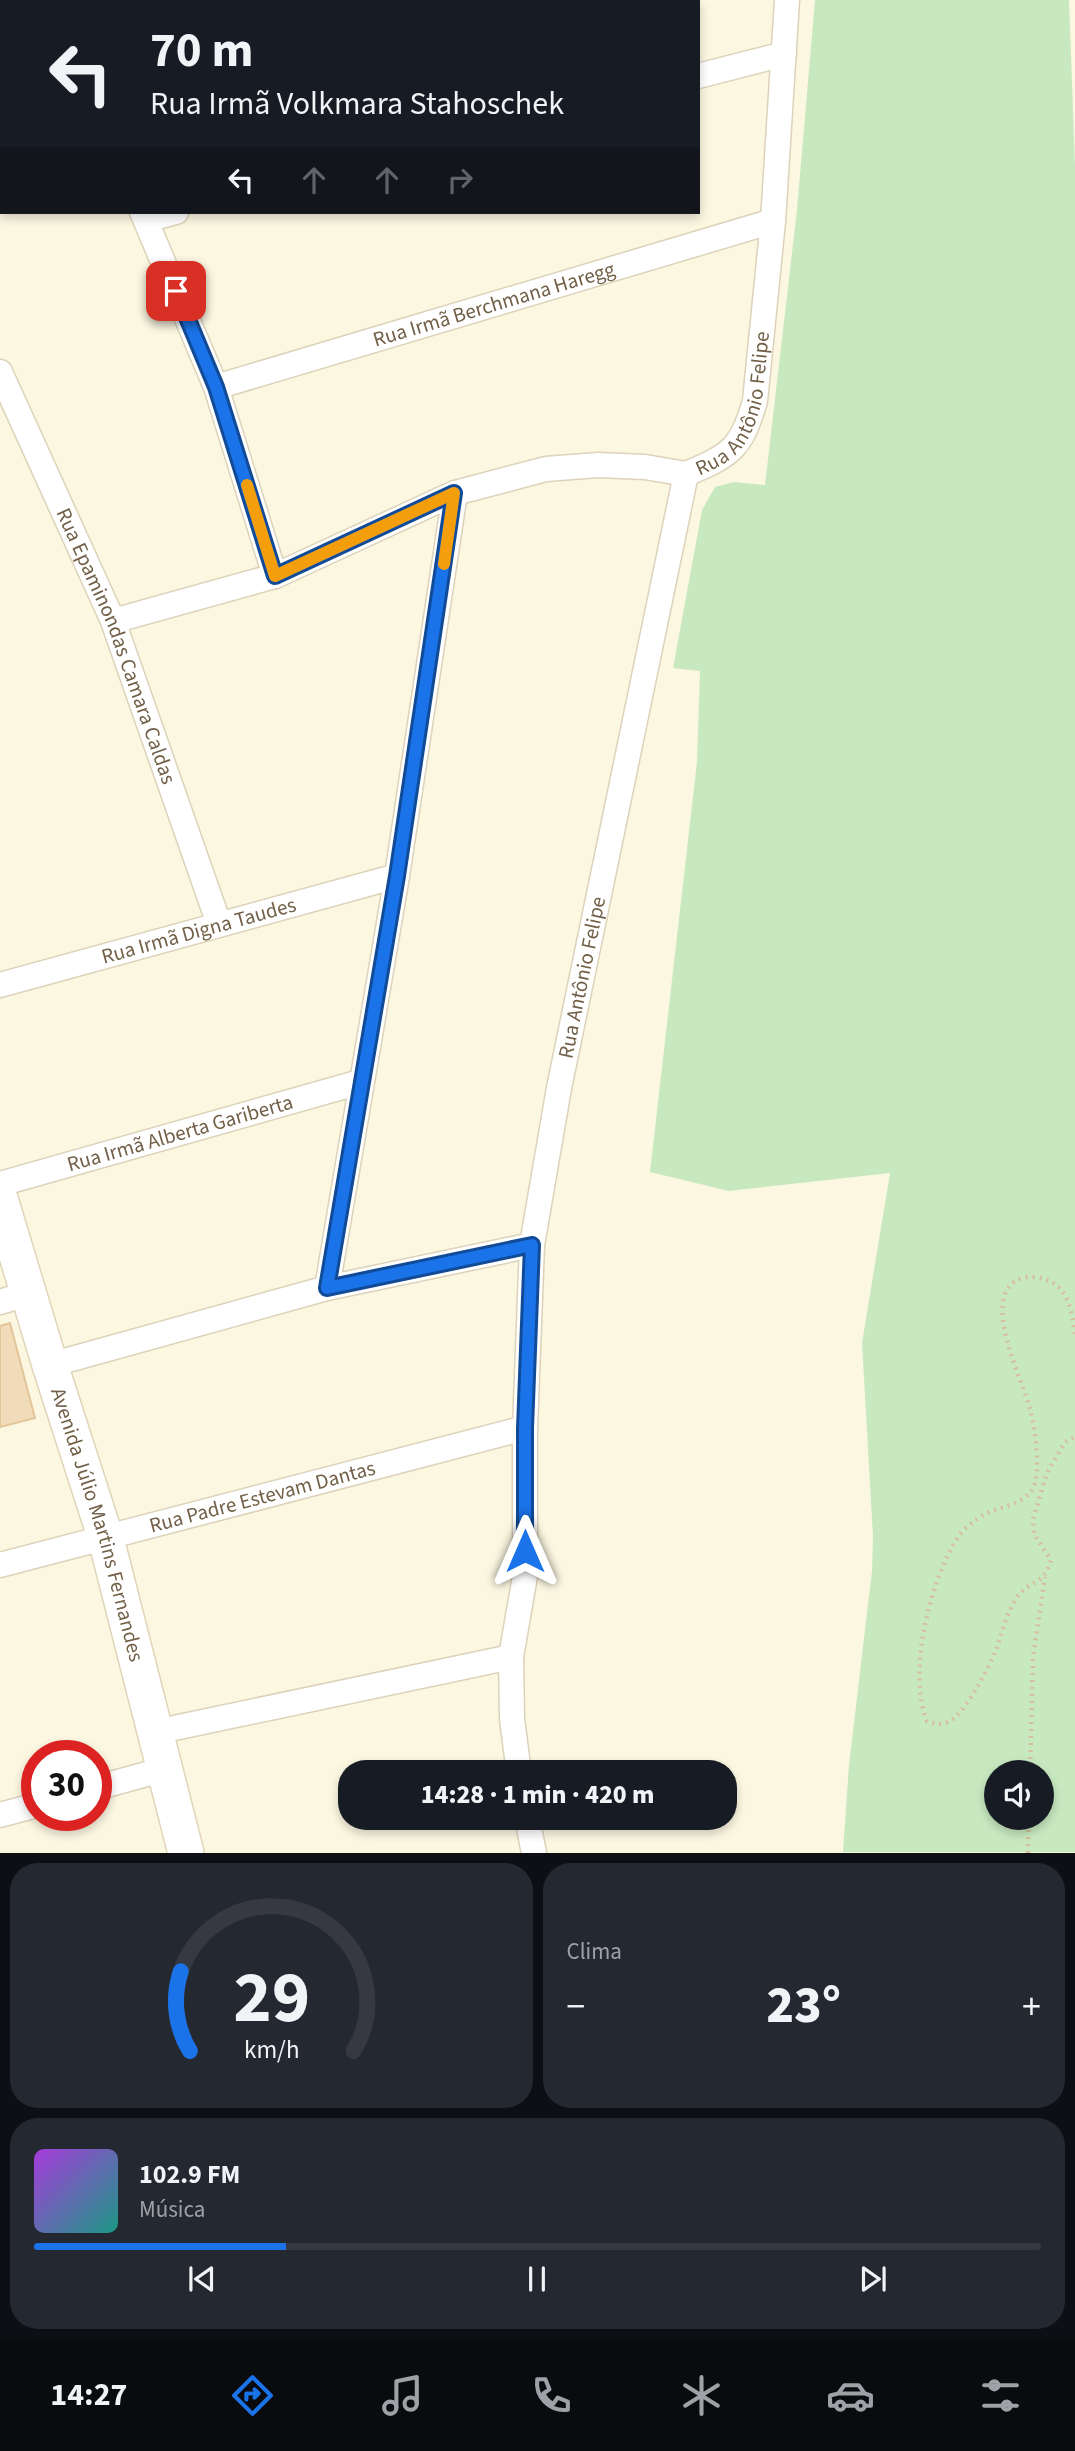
<!DOCTYPE html>
<html lang="pt">
<meta charset="utf-8">
<style>
body{margin:0;font-family:"Source Sans 3",sans-serif;background:#242831;color:#f1f3f6;height:100vh;display:flex;flex-direction:column;font-size:26px;white-space:nowrap}
*{box-sizing:border-box;margin:0}
p{font-size:23px;color:#9ea1a6}
.icon{flex:none;width:38px;height:38px;fill:none;stroke:currentColor;stroke-width:2;stroke-linecap:round;stroke-linejoin:round}
.map{position:relative;height:1853px;overflow:hidden}
.side{display:flex;flex-direction:column;gap:10px;padding:10px;background:#0d0f14;flex:1}
.side>*{flex:none}
.hud{position:absolute;left:0px;top:0px;width:700px;height:214px;box-shadow:0 4px 10px #0003;background:#171b24;color:#f1f3f6;overflow:hidden}
.fabs{position:absolute;left:984px;top:1760px;display:grid;gap:14px}
.fabs a{display:grid;place-items:center;width:70px;height:70px;border-radius:50%;background:#171b24;box-shadow:0 4px 10px #0003;font-size:35px}
.speed{position:absolute;left:21px;top:1740px;display:flex;gap:14px;font-size:35px;font-weight:700;text-align:center}
.speed>*{display:grid;place-content:center;width:91px;height:91px;border-radius:50%;background:#171b24;box-shadow:0 4px 10px #0003;line-height:1}
.speed .limit{border:10px solid #d22;background:#fff;color:#111}
.pin{position:absolute;display:grid;place-items:center;width:60px;height:60px;color:#fff;margin:-30px;border-radius:14px;box-shadow:0 4px 10px #0006}
.me{position:absolute;width:77px;margin:-38px;rotate:0deg;stroke-linejoin:round;filter:drop-shadow(0 0 5px #0008)}
.turn{display:flex;align-items:center;gap:24px;height:147px;padding:0 35px;font-size:32px}
.turn .icon{width:91px;height:91px;stroke-width:2.5}
.turn b{display:block;font-size:49px;line-height:60px}
.lanes{display:flex;align-items:center;height:66px;padding:0 35px;background:#0003;justify-content:center;gap:35px;direction:ltr}
.lanes .off{opacity:.35}
.big{font-size:52px;font-weight:800;line-height:1.1}
.side .card{flex:1;display:flex;flex-direction:column;justify-content:center;gap:10px;min-width:0;padding:0 24px;border-radius:28px;background:#242831}
.side .dial{align-items:center;gap:0}
.dial svg{height:182px;overflow:visible;fill:none;stroke:#363941;stroke-width:7;stroke-linecap:round;text-anchor:middle}
.dial text{fill:#f1f3f6;stroke:none}
.song{display:flex;align-items:center;gap:21px}
.cover{width:84px;height:84px;border-radius:10px;background:linear-gradient(135deg,hsl(280 70% 55%),hsl(170 70% 35%))}
.played{height:7px;border-radius:4px;background:linear-gradient(90deg,#1a73e8 25%,#363941 25%)}
.keys{display:flex;justify-content:space-around;direction:ltr}
.heat{display:flex;justify-content:space-between;align-items:center;font-size:38px;direction:ltr}
.side .tiles{flex:1;display:grid;gap:10px;grid-template-columns:1fr 1fr}
.card:last-child{grid-column:span 2}
.trip{position:absolute;left:338px;top:1760px;width:399px;height:70px;border-radius:28px;background:#171b24;box-shadow:0 4px 10px #0003;font-weight:800;line-height:70px;text-align:center}
.dock{display:flex;height:112px;justify-content:space-around;align-items:center;background:#090b0e;color:#9ea1a6}
.dock .icon{width:49px;height:49px}
.dock .active{color:#1a73e8}
.dock b{font-size:32px;color:#f1f3f6}
.map>svg:first-child{display:block}
</style>
<div class="map">
<svg width="1075" height="1853" viewBox="0 0 1075 1853">
<rect width="100%" height="100%" fill="#fcf7e1"/>
<path fill="#c8e9c0" fill-rule="evenodd" d="M 815,0 L 1069,0 L 1075,165 L 1075,1852 L 843,1852 L 849,1765 L 872,1571 L 873,1536 L 862,1343 L 890,1173 L 729,1191 L 650,1172 L 697,762 L 700,671 L 673,668 L 702,510 L 715,487 L 734,482 L 765,485 L 797,210 ZM 996,1773 L 1041,1773 L 1041,1818 L 996,1818 Z"/>
<polygon fill="#f1dbb9" stroke="#e3c599" stroke-width="2" points="10,1323 35,1418 0,1427 0,1326"/>
<g fill="none" stroke-linecap="round" stroke-linejoin="round">
<defs>
<g id="street">
<polyline points="217,2 225,0"/>
<polyline points="0,23 2,31"/>
<polyline points="698,76 784,54"/>
<polyline points="142,212 216,387 275,576"/>
<polyline points="146,220 176,212"/>
<path id="s1" d="M 0,372 L 113,621 L 219,924"/>
<path id="s2" d="M 216,387 L 773,221"/>
<polyline points="113,621 275,576 455,493 546,469 598,465 645,467 686,474"/>
<path id="s3" d="M 0,985 L 397,876"/>
<path id="s4" d="M 0,1184 L 360,1082"/>
<polyline points="327,1288 397,876 455,493"/>
<polyline points="0,1302 29,1293"/>
<polyline points="50,1365 327,1288 532,1245"/>
<path id="s5" d="M 0,1565 L 525,1428"/>
<polyline points="155,1732 511,1657"/>
<path id="s6" d="M 519,1773 L 512,1719 L 511,1657 L 525,1576 L 525,1428 L 532,1245 L 559,1088 L 686,474 C 731,455 741,449 755,401 L 773,221 L 787,0"/>
<polyline points="96,1788 165,1769"/>
<polyline points="0,1815 37,1805"/>
<polyline points="527,1818 534,1853"/>
</g>
<g id="secondary">
<path id="s7" d="M 0,1199 L 50,1365 L 106,1539 L 186,1853"/>
</g>
</defs>
<use href="#street" stroke="#ddd2ba" stroke-width="27"/>
<use href="#secondary" stroke="#e2d4b8" stroke-width="38"/>
<g stroke="#d5bf9c" stroke-width="4.5" stroke-dasharray="2 5" stroke-linecap="butt">
<path d="M 1075,1334 C 1072,1312 1068,1284 1043,1279 C 1037,1277 1029,1276 1022,1278 C 977,1293 1023,1380 1030,1409 C 1035,1427 1040,1465 1035,1483 C 1027,1508 994,1505 977,1519 C 971,1524 962,1530 958,1537 C 930,1581 907,1672 927,1721 C 935,1724 940,1725 948,1722 C 963,1717 990,1666 996,1650 C 1002,1633 1006,1614 1016,1599 C 1028,1579 1044,1587 1051,1560 L 1034,1534 L 1033,1519 L 1047,1473 L 1065,1442 L 1075,1437"/>
<polyline points="1030,1773 1033,1657 1045,1577"/>
<polyline points="1028,1853 1029,1818"/>
</g>
<use href="#street" stroke="#fff" stroke-width="24"/>
<use href="#secondary" stroke="#fff" stroke-width="35"/>
</g>
<g fill="none" stroke-linecap="round" stroke-linejoin="round">
<defs>
<polyline id="route" points="176,291 216,387 275,576 454,493 397,876 327,1288 532,1245 525,1428 525,1551"/>
</defs>
<use href="#route" stroke="#114b97" stroke-width="18"/>
<use href="#route" stroke="#1a73e8" stroke-width="12"/>
<polyline stroke="#f59e0b" stroke-width="12" points="247,485 275,576 454,493 444,564"/>
</g>
<g text-anchor="middle" stroke-width="7" stroke-linejoin="round" paint-order="stroke">
<g font-size="21" fill="#726048" stroke="#fffbe7">
<text dy="7" stroke="none"><textPath href="#s2" startOffset="290">Rua Irmã Berchmana Haregg</textPath></text>
<text dy="7" stroke="none"><textPath href="#s6" startOffset="1410">Rua Antônio Felipe</textPath></text>
<text dy="7" stroke="none"><textPath href="#s1" startOffset="298">Rua Epaminondas Camara Caldas</textPath></text>
<text dy="7" stroke="none"><textPath href="#s3" startOffset="206">Rua Irmã Digna Taudes</textPath></text>
<text dy="7" stroke="none"><textPath href="#s6" startOffset="802">Rua Antônio Felipe</textPath></text>
<text dy="7" stroke="none"><textPath href="#s4" startOffset="187">Rua Irmã Alberta Gariberta</textPath></text>
<text dy="7" stroke="none"><textPath href="#s5" startOffset="271">Rua Padre Estevam Dantas</textPath></text>
<text dy="7" stroke="none"><textPath href="#s7" startOffset="340">Avenida Júlio Martins Fernandes</textPath></text>
</g>
</g>
</svg>
<div class="fabs">
<a><svg class="icon" aria-label="sound" viewBox="0 0 24 24"><path d="M4 9h4l5-4v14l-5-4H4zM17 9q2 3 0 6"/></svg></a>
</div>
<div class="speed"><div class="limit">30</div></div>
<div class="pin" style="left:176px;top:291px;background:#d93025"><svg class="icon" aria-label="arrive" viewBox="0 0 24 24"><path d="M6 21V4h12l-3 4 3 4H6"/></svg></div>
<svg class="me" style="left:525px;top:1551px" viewBox="-20 -20 40 40"><path d="M0-17L14 15 0 8-14 15z" fill="#1a73e8" stroke="#fff" stroke-width="4"/></svg>
<div class="trip">14:28 · 1 min · 420 m</div>
<div class="hud">
<div class="turn"><svg class="icon" aria-label="left" viewBox="0 0 24 24"><path d="M17 20v-9H6M10 6l-5 5 5 5"/></svg><div><b>70 m</b>Rua Irmã Volkmara Stahoschek</div></div>
<div class="lanes"><svg class="icon" aria-label="left" viewBox="0 0 24 24"><path d="M17 20v-9H6M10 6l-5 5 5 5"/></svg><svg class="icon off" aria-label="ahead" viewBox="0 0 24 24"><path d="M12 20V5M6 11l6-6 6 6"/></svg><svg class="icon off" aria-label="ahead" viewBox="0 0 24 24"><path d="M12 20V5M6 11l6-6 6 6"/></svg><svg class="icon off" aria-label="right" viewBox="0 0 24 24"><path d="M7 20v-9h11M14 6l5 5-5 5"/></svg></div>
</div>
</div>
<section class="side">
<div class="tiles">
<div class="card dial"><svg viewBox="0 0 100 80">
<path d="M14 69A42 42 0 1 1 86 69"/>
<path d="M14 69A42 42 0 0 1 10 34" stroke="#1a73e8"/>
<text x="50" y="56" font-size="32" font-weight="700">29</text>
<text x="50" y="72" font-size="11">km/h</text>
</svg></div>
<div class="card"><p>Clima</p>
<div class="heat"><a>−</a><b class="big">23°</b><a>+</a></div>
</div>
<div class="card">
<div class="song"><i class="cover"></i><div><b>102.9 FM</b><p>Música</p></div></div>
<div class="played"></div>
<div class="keys"><svg class="icon" aria-label="previous" viewBox="0 0 24 24"><path d="M18 5L8 12l10 7zM5 5v14"/></svg><svg class="icon" aria-label="pause" viewBox="0 0 24 24"><path d="M8 5v14M16 5v14"/></svg><svg class="icon" aria-label="next" viewBox="0 0 24 24"><path d="M6 5l10 7-10 7zM19 5v14"/></svg></div>
</div>
</div>
</section>
<nav class="dock">
<b>14:27</b>
<svg class="icon active" aria-label="directions" viewBox="0 0 24 24"><path d="M12 3l9 9-9 9-9-9zM9 14v-3h6M13 9l2 2-2 2"/></svg>
<svg class="icon" aria-label="music" viewBox="0 0 24 24"><path d="M9 18V5l10-2v13"/><circle cx="6" cy="18" r="3"/><circle cx="16" cy="16" r="3"/></svg>
<svg class="icon" aria-label="phone" viewBox="0 0 24 24"><path d="M5 4h4l2 5-3 2q2 4 5 5l2-3 5 2v4C11 20 4 13 5 4z"/></svg>
<svg class="icon" aria-label="climate" viewBox="0 0 24 24"><path d="M12 3v18M4 7l16 10M4 17L20 7"/></svg>
<svg class="icon" aria-label="car" viewBox="0 0 24 24"><path d="M5 17H2v-5l4-1 3-4h7l3 4 3 1v5h-3M9 17h6M6 11h13"/><circle cx="7" cy="17" r="2"/><circle cx="17" cy="17" r="2"/></svg>
<svg class="icon" aria-label="filters" viewBox="0 0 24 24"><path d="M4 7h16M4 17h16"/><circle cx="9" cy="7" r="2"/><circle cx="15" cy="17" r="2"/></svg>
</nav>
